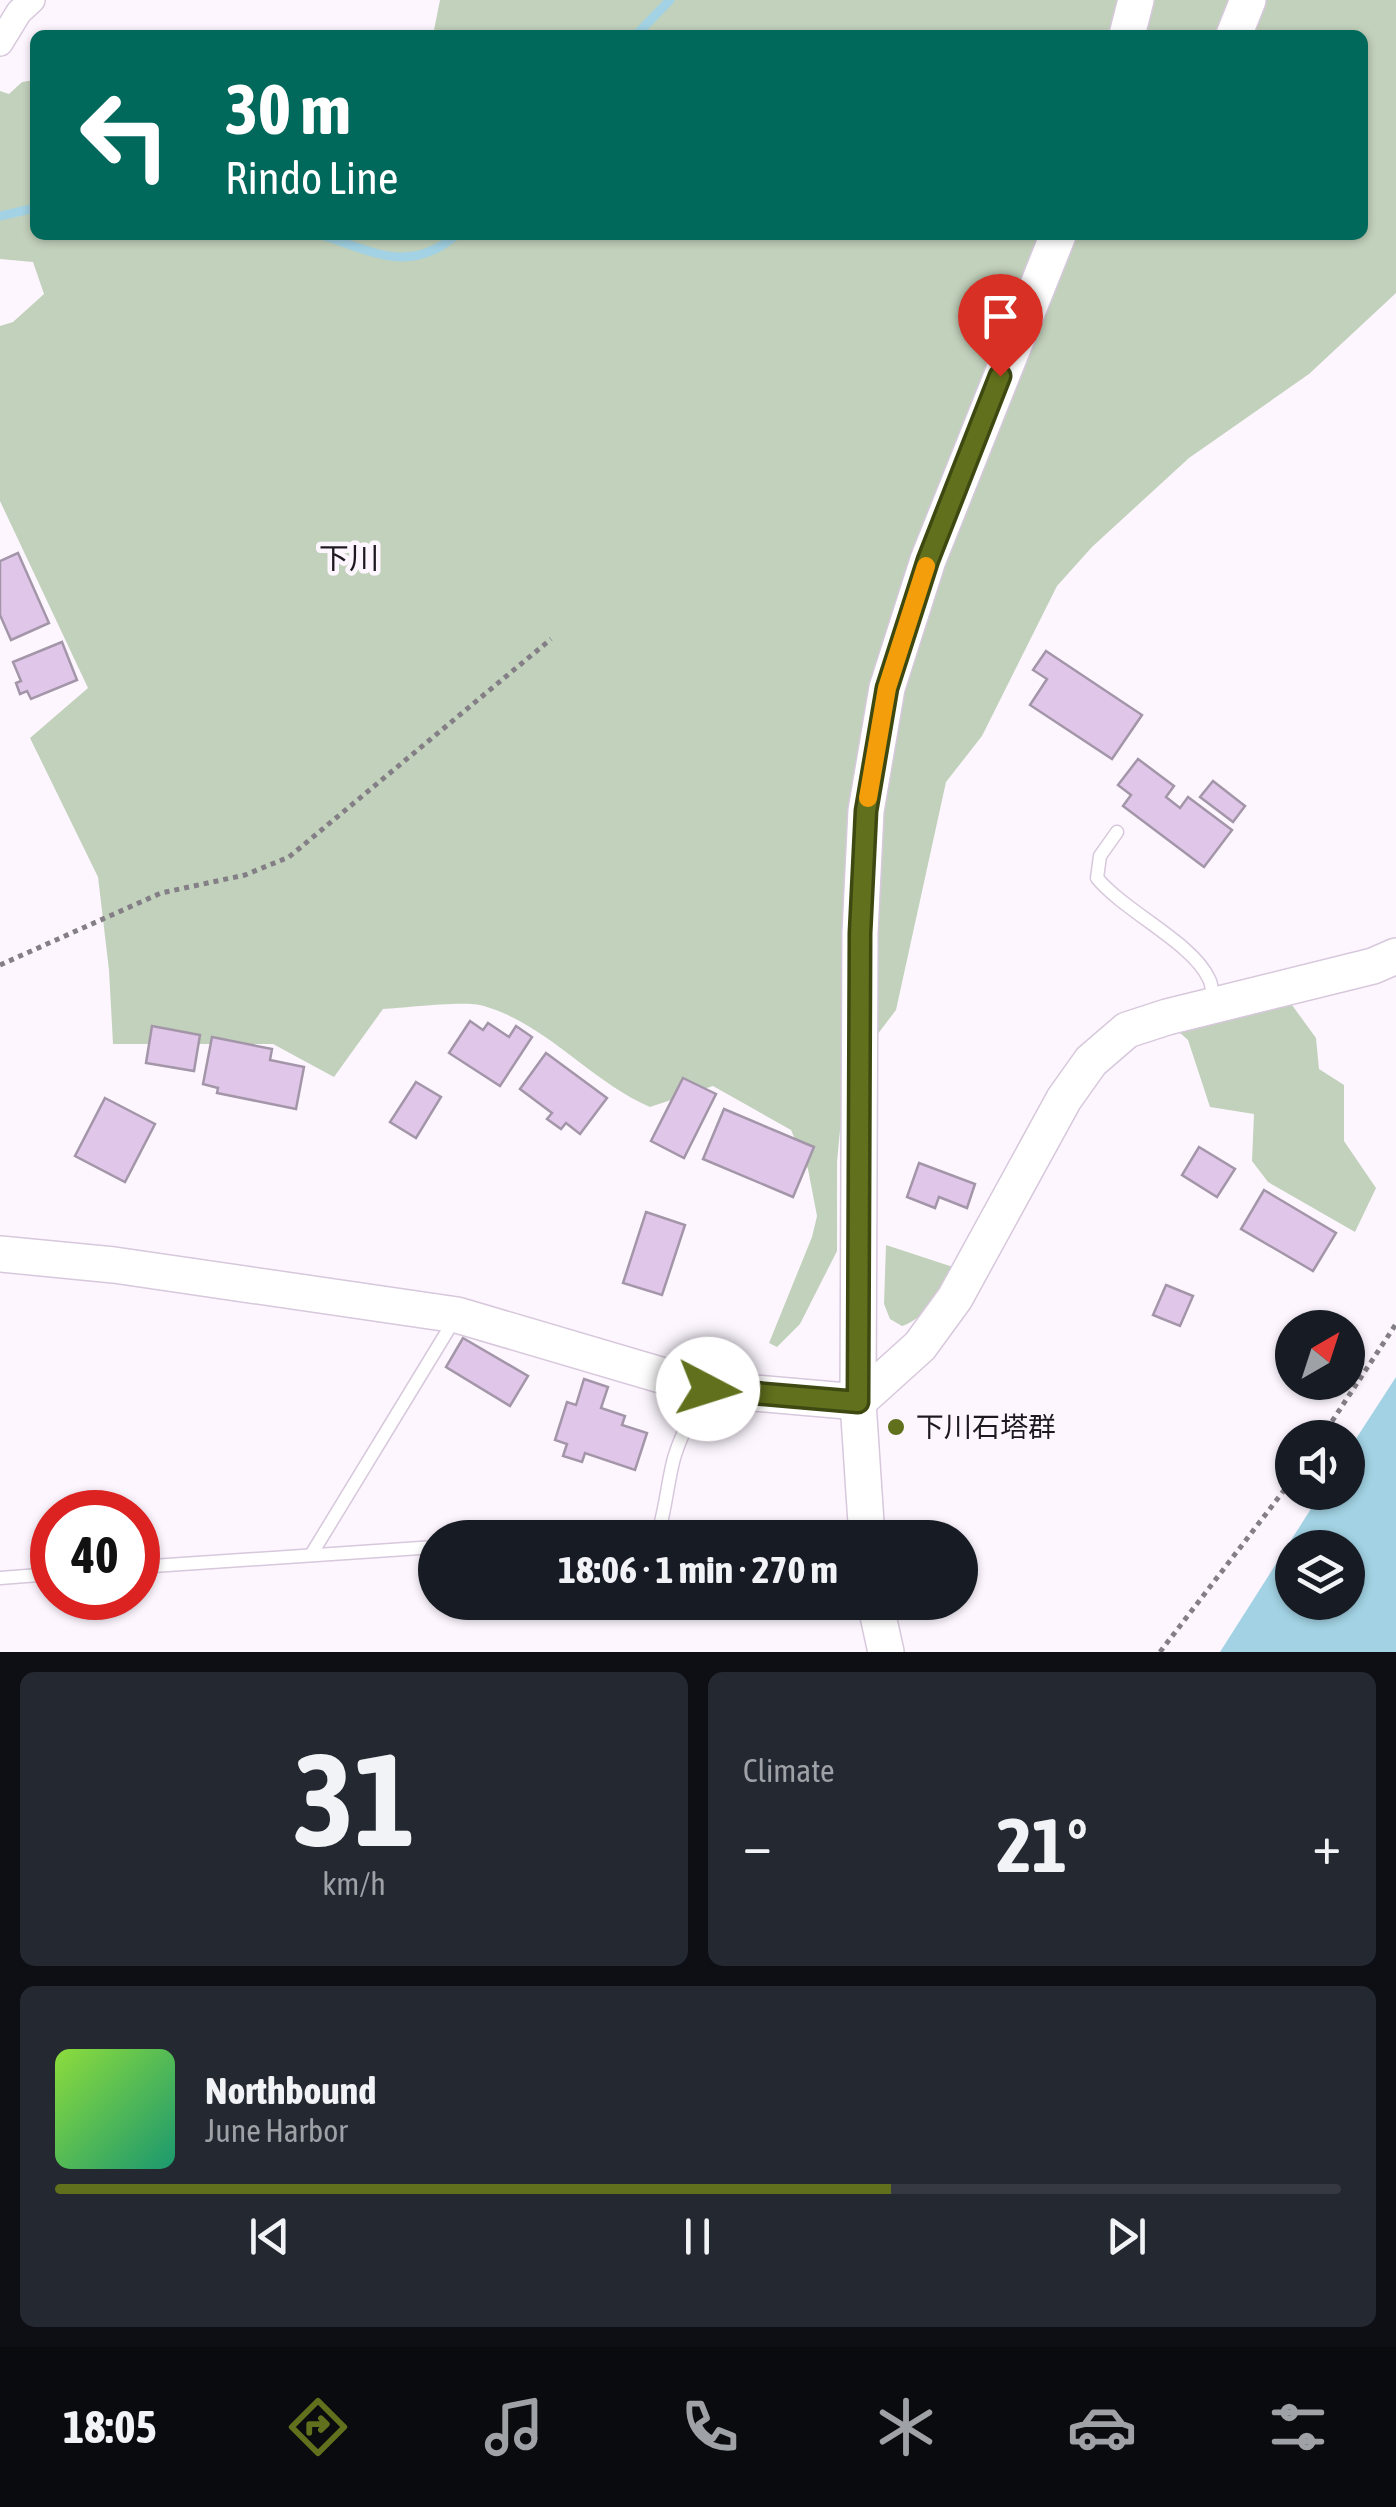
<!DOCTYPE html>
<meta charset="utf-8">
<style>
body{margin:0;font-family:"Asap Condensed","Noto Sans JP",sans-serif;background:#242831;color:#f1f3f6;height:100vh;display:flex;flex-direction:column;font-size:38px;white-space:nowrap}
*{box-sizing:border-box;margin:0}
p{font-size:32px;color:#9ea1a6}
.icon{flex:none;width:55px;height:55px;fill:none;stroke:currentColor;stroke-width:2;stroke-linecap:round;stroke-linejoin:round}
.map{position:relative;height:1652px;overflow:hidden}
.side{display:flex;flex-direction:column;gap:20px;padding:20px;background:#0d0f14;flex:1}
.side>*{flex:none}
.top-card{position:absolute;left:30px;top:30px;width:1338px;height:210px;border-radius:15px;box-shadow:0 2px 8px #0004;background:#00695c;color:#fff;overflow:hidden}
.needle{width:65px;rotate:39deg}
.fabs{position:absolute;left:1275px;top:1310px;display:grid;gap:20px}
.fabs a{display:grid;place-items:center;width:90px;height:90px;border-radius:50%;background:#171b24;box-shadow:0 2px 8px #0004;font-size:50px}
.speed{position:absolute;left:30px;top:1490px;display:flex;gap:20px;font-size:50px;font-weight:700;text-align:center}
.speed>*{display:grid;place-content:center;width:130px;height:130px;border-radius:50%;background:#171b24;box-shadow:0 2px 8px #0004;line-height:1}
.speed .limit{border:15px solid #d22;background:#fff;color:#111}
.pin{position:absolute;display:grid;place-items:center;width:85px;height:85px;color:#fff;margin:-102px -42px;border-radius:50% 50% 50% 0;rotate:-45deg;box-shadow:0 0 10px #0007}
.pin .icon{rotate:45deg}
.me{position:absolute;width:110px;margin:-55px;rotate:95deg;stroke-linejoin:round;filter:drop-shadow(0 0 8px #0008)}
.turn{display:flex;align-items:center;gap:35px;height:210px;padding:0 30px;font-size:45px}
.turn .icon{width:130px;height:130px;stroke-width:2.5}
.turn b{display:block;font-size:70px;line-height:85px}
.big{font-size:75px;font-weight:700;line-height:1.1}
.side .widget{flex:1;display:flex;flex-direction:column;justify-content:center;gap:15px;min-width:0;padding:0 35px;border-radius:15px;background:#242831}
.side .dial{align-items:center;gap:0}
.dial b{font-size:130px;line-height:1}
.song{display:flex;align-items:center;gap:30px}
.cover{width:120px;height:120px;border-radius:15px;background:linear-gradient(135deg,hsl(90 70% 55%),hsl(160 70% 35%))}
.played{height:10px;border-radius:5px;background:linear-gradient(90deg,#60701c 65%,#363941 65%)}
.keys{display:flex;justify-content:space-around;direction:ltr}
.heat{display:flex;justify-content:space-between;align-items:center;font-size:55px;direction:ltr}
.side .tiles{flex:1;display:grid;gap:20px;grid-template-columns:1fr 1fr}
.widget:last-child{grid-column:span 2}
.trip{position:absolute;left:418px;top:1520px;width:560px;height:100px;border-radius:50px;background:#171b24;box-shadow:0 2px 8px #0004;font-weight:700;line-height:100px;text-align:center}
.menu{display:flex;height:160px;justify-content:space-around;align-items:center;background:#090b0e;color:#9ea1a6}
.menu .icon{width:70px;height:70px}
.menu .current{color:#60701c}
.menu b{font-size:45px;color:#f1f3f6}
.map>svg:first-child{display:block}
</style>
<div class="map">
<svg width="1396" height="1652" viewBox="0 0 1396 1652">
<rect width="100%" height="100%" fill="#fdf6ff"/>
<g fill="#c2d1bb">
<path d="M 440,0 L 1396,0 L 1396,293 L 1309,374 L 1189,458 L 1092,547 L 1057,586 L 982,736 L 946,782 L 896,1010 L 845,1077 L 837,1162 L 837,1251 L 800,1324 L 777,1347 L 769,1343 L 812,1237 L 817,1216 L 808,1169 L 791,1130 L 713,1086 L 650,1107 C 590,1081 548,1025 484,1006 C 464,1000 407,1008 383,1009 L 334,1077 L 273,1044 L 113,1044 L 109,970 L 98,877 L 30,738 L 88,688 L 0,501 L 0,326 L 13,322 L 44,294 L 33,262 L 0,259 L 0,91 L 9,94 L 22,82 L 35,80 L 35,235 L 1362,235 L 1362,35 L 433,35 Z"/>
<polygon points="1292,1005 1316,1038 1319,1069 1344,1085 1344,1141 1376,1188 1355,1232 1268,1182 1252,1161 1254,1114 1210,1107 1188,1040 1179,1032"/>
<path d="M 886,1245 L 953,1267 C 942,1291 928,1317 902,1326 L 890,1319 L 884,1304 Z"/>
</g>
<path fill="#a2d2e3" fill-rule="evenodd" d="M 1396,1377 L 1396,1652 L 1220,1652 L 1321,1493 L 1348,1492 L 1348,1451 ZM 1292,1548 L 1348,1548 L 1348,1602 L 1292,1602 Z"/>
<g fill="none" stroke-linecap="round" stroke-linejoin="round">
<g stroke="#a2d2e3" stroke-width="9">
<polyline points="636,35 670,0"/>
<polyline points="0,216 35,208"/>
<path d="M 321,235 C 371,250 408,276 456,235"/>
</g>
</g>
<g fill="#e0c6e9" stroke="#a496a9" stroke-width="2.5">
<polygon points="18,553 49,623 11,640 0,615 0,561"/>
<polygon points="62,642 77,680 31,699 27,691 20,694 16,683 21,681 13,662"/>
<polygon points="1046,651 1142,715 1112,759 1030,705 1047,679 1033,670"/>
<polygon points="1138,759 1174,786 1166,797 1180,808 1188,797 1232,830 1204,867 1123,806 1131,795 1118,785"/>
<polygon points="1213,781 1245,806 1233,822 1200,797"/>
<polygon points="470,1021 483,1030 488,1023 509,1037 516,1026 532,1037 500,1086 449,1053"/>
<polygon points="152,1026 200,1035 194,1071 146,1063"/>
<polygon points="212,1037 272,1049 270,1060 304,1067 296,1109 217,1093 218,1088 203,1084"/>
<polygon points="546,1053 607,1098 580,1134 566,1123 561,1129 547,1119 552,1113 520,1089"/>
<polygon points="683,1078 716,1094 684,1158 651,1141"/>
<polygon points="416,1082 441,1097 416,1138 390,1122"/>
<polygon points="105,1098 155,1124 125,1182 75,1156"/>
<polygon points="724,1109 814,1147 793,1197 703,1159"/>
<polygon points="1199,1147 1235,1169 1217,1197 1182,1175"/>
<polygon points="919,1163 975,1184 967,1208 939,1197 935,1208 907,1197"/>
<polygon points="1264,1190 1336,1233 1313,1271 1241,1229"/>
<polygon points="646,1212 685,1225 662,1295 623,1283"/>
<polygon points="1166,1285 1193,1296 1180,1326 1153,1315"/>
<polygon points="463,1338 528,1376 510,1406 446,1367"/>
<polygon points="584,1379 608,1387 601,1408 625,1416 622,1425 647,1433 635,1470 585,1453 582,1462 563,1456 567,1444 555,1440 567,1402 576,1405"/>
</g>
<g fill="none" stroke-linecap="round" stroke-linejoin="round">
<defs>
<g id="lane">
<path d="M 1117,832 L 1100,856 L 1097,878 C 1125,912 1193,943 1209,979 C 1213,986 1212,995 1213,1003"/>
<path d="M 655,1538 C 664,1526 668,1475 675,1455 C 682,1432 694,1412 707,1391"/>
<polyline points="311,1555 456,1317"/>
<polyline points="138,1567 435,1547"/>
<polyline points="0,1578 52,1574"/>
</g>
<polyline id="street" points="0,43 19,12 32,0"/>
<g id="secondary">
<polyline points="1127,35 1136,0"/>
<polyline points="1234,35 1248,0"/>
<polyline points="0,1254 114,1265 457,1315 708,1389 858,1402 920,1346 955,1298 1064,1099 1091,1061 1127,1030 1167,1017 1373,966 1396,956"/>
<polyline points="867,1538 858,1402 860,933 866,811 887,688 928,560 1058,235"/>
<polyline points="875,1602 886,1652"/>
</g>
</defs>
<use href="#lane" stroke="#d7c8dc" stroke-width="15"/>
<use href="#street" stroke="#d7c8dc" stroke-width="28"/>
<use href="#secondary" stroke="#d7c8dc" stroke-width="38"/>
<g stroke="#847e86" stroke-width="5" stroke-dasharray="5 5" stroke-linecap="butt">
<polyline points="0,965 161,893 245,875 289,857 551,639"/>
<polyline points="1321,1438 1396,1324"/>
<polyline points="1160,1652 1292,1480"/>
</g>
<use href="#lane" stroke="#fff" stroke-width="12"/>
<use href="#street" stroke="#fff" stroke-width="25"/>
<use href="#secondary" stroke="#fff" stroke-width="35"/>
</g>
<g fill="none" stroke-linecap="round" stroke-linejoin="round">
<defs>
<polyline id="route" points="708,1389 858,1402 860,933 866,811 887,688 928,560 1000,376"/>
</defs>
<use href="#route" stroke="#3e4912" stroke-width="25"/>
<use href="#route" stroke="#60701c" stroke-width="18"/>
<polyline stroke="#f59e0b" stroke-width="18" points="868,798 887,688 926,566"/>
</g>
<circle fill="#60701c" stroke="#fdf6ff" stroke-width="4" cx="896" cy="1427" r="10"/>
<g text-anchor="middle" stroke-width="9" stroke-linejoin="round" paint-order="stroke">
<g font-size="28" fill="#1e1920" stroke="#fdf6ff" text-anchor="start">
<text x="916" y="1437">下川石塔群</text>
</g>
<g font-size="30" fill="#1e1920" stroke="#fdf6ff">
<text x="349" y="569">下川</text>
</g>
</g>
</svg>
<div class="fabs">
<a><svg class="needle" viewBox="-14 -14 28 28"><path d="M0-13l5 13h-10z" fill="#e53935"/><path d="M0 13l5-13h-10z" fill="#9ea1a6"/></svg></a>
<a><svg class="icon" aria-label="sound" viewBox="0 0 24 24"><path d="M4 9h4l5-4v14l-5-4H4zM17 9q2 3 0 6"/></svg></a>
<a><svg class="icon" aria-label="layers" viewBox="0 0 24 24"><path d="M12 4l9 5-9 5-9-5zM3 14l9 5 9-5"/></svg></a>
</div>
<div class="speed"><div class="limit">40</div></div>
<div class="pin" style="left:1000px;top:376px;background:#d93025"><svg class="icon" aria-label="arrive" viewBox="0 0 24 24"><path d="M6 21V4h12l-3 4 3 4H6"/></svg></div>
<svg class="me" style="left:708px;top:1389px" viewBox="-20 -20 40 40"><circle r="19" fill="#fff"/><path d="M0-13L10 11 0 6-10 11z" fill="#60701c"/></svg>
<div class="trip">18:06 · 1 min · 270 m</div>
<div class="top-card">
<div class="turn"><svg class="icon" aria-label="left" viewBox="0 0 24 24"><path d="M17 20v-9H6M10 6l-5 5 5 5"/></svg><div><b>30 m</b>Rindo Line</div></div>
</div>
</div>
<section class="side">
<div class="tiles">
<div class="widget dial"><b>31</b><p>km/h</p></div>
<div class="widget"><p>Climate</p>
<div class="heat"><a>−</a><b class="big">21°</b><a>+</a></div>
</div>
<div class="widget">
<div class="song"><i class="cover"></i><div><b>Northbound</b><p>June Harbor</p></div></div>
<div class="played"></div>
<div class="keys"><svg class="icon" aria-label="previous" viewBox="0 0 24 24"><path d="M18 5L8 12l10 7zM5 5v14"/></svg><svg class="icon" aria-label="pause" viewBox="0 0 24 24"><path d="M8 5v14M16 5v14"/></svg><svg class="icon" aria-label="next" viewBox="0 0 24 24"><path d="M6 5l10 7-10 7zM19 5v14"/></svg></div>
</div>
</div>
</section>
<nav class="menu">
<b>18:05</b>
<svg class="icon current" aria-label="directions" viewBox="0 0 24 24"><path d="M12 3l9 9-9 9-9-9zM9 14v-3h6M13 9l2 2-2 2"/></svg>
<svg class="icon" aria-label="music" viewBox="0 0 24 24"><path d="M9 18V5l10-2v13"/><circle cx="6" cy="18" r="3"/><circle cx="16" cy="16" r="3"/></svg>
<svg class="icon" aria-label="phone" viewBox="0 0 24 24"><path d="M5 4h4l2 5-3 2q2 4 5 5l2-3 5 2v4C11 20 4 13 5 4z"/></svg>
<svg class="icon" aria-label="climate" viewBox="0 0 24 24"><path d="M12 3v18M4 7l16 10M4 17L20 7"/></svg>
<svg class="icon" aria-label="car" viewBox="0 0 24 24"><path d="M5 17H2v-5l4-1 3-4h7l3 4 3 1v5h-3M9 17h6M6 11h13"/><circle cx="7" cy="17" r="2"/><circle cx="17" cy="17" r="2"/></svg>
<svg class="icon" aria-label="filters" viewBox="0 0 24 24"><path d="M4 7h16M4 17h16"/><circle cx="9" cy="7" r="2"/><circle cx="15" cy="17" r="2"/></svg>
</nav>
